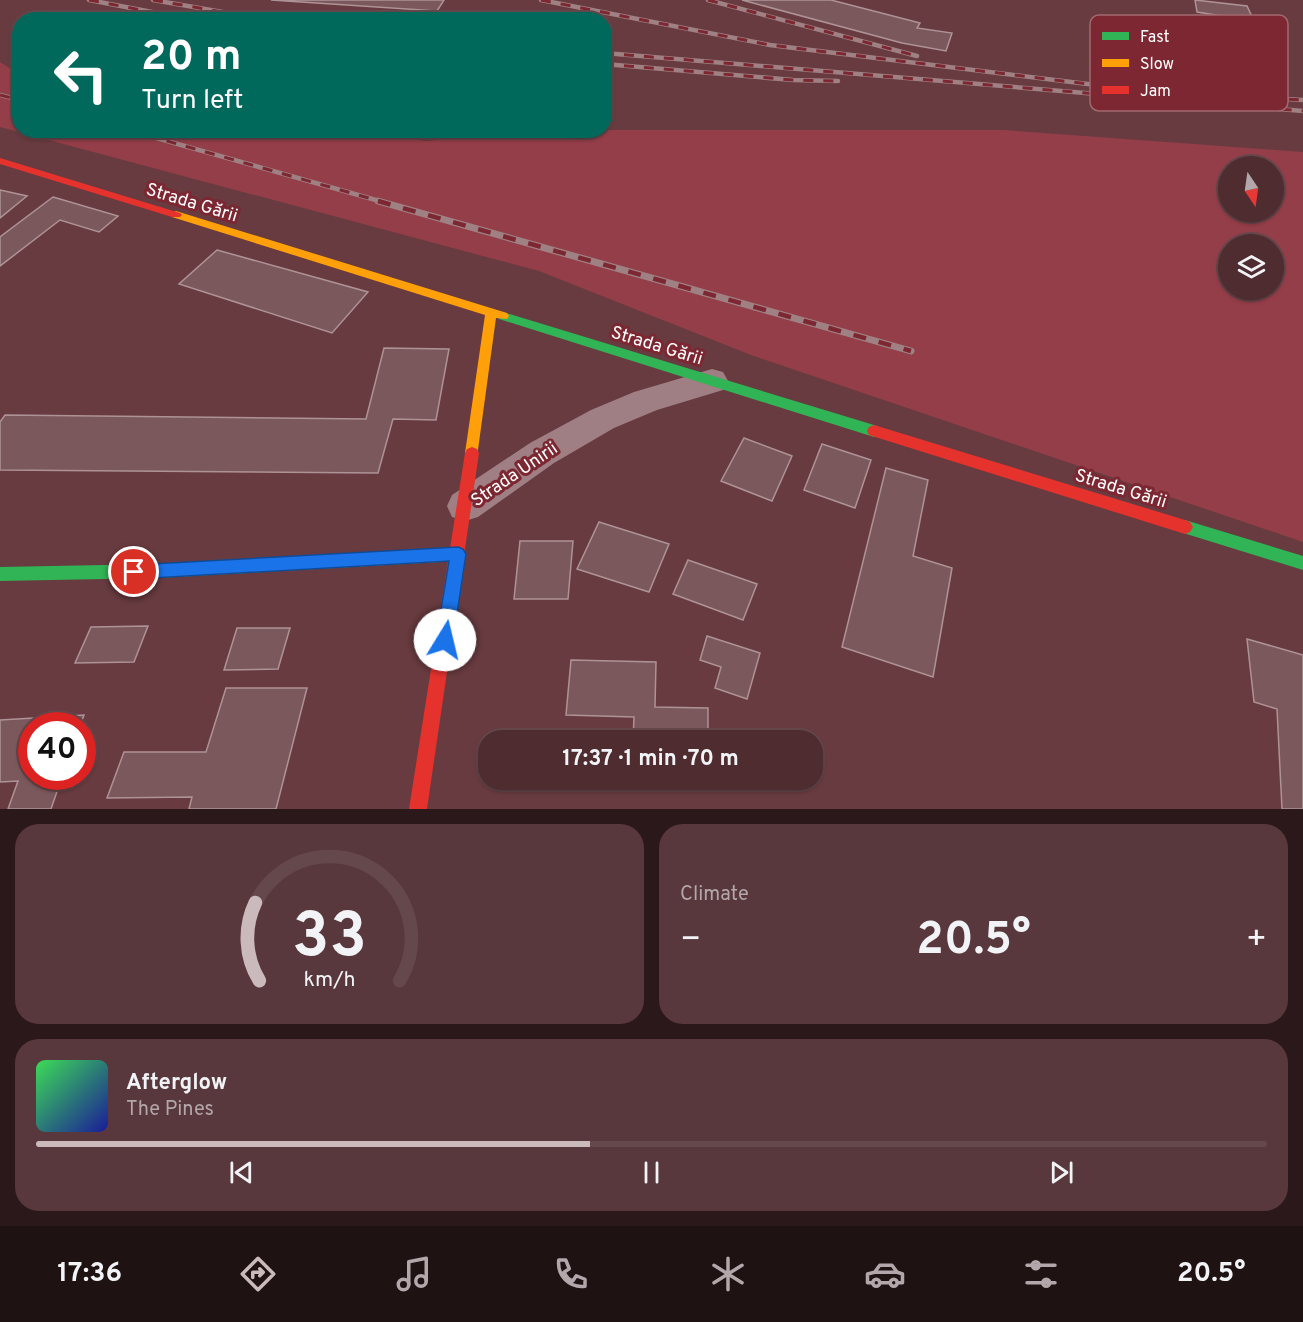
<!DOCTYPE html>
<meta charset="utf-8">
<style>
body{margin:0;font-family:Overpass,sans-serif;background:#58383c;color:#f1f3f6;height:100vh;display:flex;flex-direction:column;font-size:22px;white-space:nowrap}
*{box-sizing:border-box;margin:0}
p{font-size:20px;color:#b3a7ab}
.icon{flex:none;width:33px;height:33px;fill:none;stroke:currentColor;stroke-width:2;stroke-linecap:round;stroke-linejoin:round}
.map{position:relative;height:809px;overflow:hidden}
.side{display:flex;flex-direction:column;gap:15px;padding:15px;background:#2b181a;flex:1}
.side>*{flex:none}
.hud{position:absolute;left:12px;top:12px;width:600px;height:126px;border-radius:24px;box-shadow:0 2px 4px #0004,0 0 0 2px #65484c;background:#00695c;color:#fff;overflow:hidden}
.needle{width:39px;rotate:167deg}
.buttons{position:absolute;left:1218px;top:156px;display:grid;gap:12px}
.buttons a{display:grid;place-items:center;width:66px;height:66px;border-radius:50%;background:#4e2c30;box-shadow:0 2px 4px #0004,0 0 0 2px #65484c;font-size:30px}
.speed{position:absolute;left:18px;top:712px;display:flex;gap:12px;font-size:30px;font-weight:700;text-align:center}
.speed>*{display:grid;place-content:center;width:78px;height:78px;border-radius:50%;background:#4e2c30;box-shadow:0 2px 4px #0004,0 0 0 2px #65484c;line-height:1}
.speed .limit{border:9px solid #d22;background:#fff;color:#111}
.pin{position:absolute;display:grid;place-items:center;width:51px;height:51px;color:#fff;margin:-26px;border:3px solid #fff;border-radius:50%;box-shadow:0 2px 6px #0007}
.me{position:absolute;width:66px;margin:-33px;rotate:9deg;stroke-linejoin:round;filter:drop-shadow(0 0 4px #0008)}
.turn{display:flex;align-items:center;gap:21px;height:126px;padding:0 30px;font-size:27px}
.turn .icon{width:78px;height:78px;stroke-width:2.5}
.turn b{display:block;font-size:42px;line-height:51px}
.big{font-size:45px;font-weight:700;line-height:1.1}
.side .tile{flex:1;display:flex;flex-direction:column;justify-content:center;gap:9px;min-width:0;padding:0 21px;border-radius:24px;background:#58383c}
.side .dial{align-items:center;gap:0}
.dial svg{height:156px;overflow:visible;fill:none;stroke:#65484c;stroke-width:7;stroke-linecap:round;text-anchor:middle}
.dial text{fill:#f1f3f6;stroke:none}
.song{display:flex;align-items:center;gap:18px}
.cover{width:72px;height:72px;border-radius:9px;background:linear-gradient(135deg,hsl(130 70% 55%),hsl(240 70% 35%))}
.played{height:6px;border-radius:3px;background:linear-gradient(90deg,#cababc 45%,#65484c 45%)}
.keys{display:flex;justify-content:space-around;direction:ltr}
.heat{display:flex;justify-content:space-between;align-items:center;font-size:33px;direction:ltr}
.side .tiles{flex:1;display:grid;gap:15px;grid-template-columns:1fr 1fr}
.tile:last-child{grid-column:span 2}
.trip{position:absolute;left:478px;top:730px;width:345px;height:60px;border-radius:24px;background:#4e2c30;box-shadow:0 2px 4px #0004,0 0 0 2px #65484c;font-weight:700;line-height:60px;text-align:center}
.tab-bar{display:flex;height:96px;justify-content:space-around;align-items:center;background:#1f1213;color:#b3a7ab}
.tab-bar .icon{width:42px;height:42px}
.tab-bar .current{color:#cababc}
.tab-bar b{font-size:27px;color:#f1f3f6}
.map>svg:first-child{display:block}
</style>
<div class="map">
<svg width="1303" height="809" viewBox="0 0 1303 809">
<rect width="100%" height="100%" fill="#683b40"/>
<path fill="#943e49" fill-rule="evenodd" d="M 0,62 L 19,74 L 20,130 L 334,130 L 426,141 L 575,130 L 1004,130 L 1303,152 L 1303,542 L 751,355 L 539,271 L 0,127 ZM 1228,166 L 1274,166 L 1274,212 L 1228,212 ZM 1228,244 L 1274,244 L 1274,290 L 1228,290 Z"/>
<g fill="#7b585c" stroke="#ae9396" stroke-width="1.5">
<polygon points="271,0 444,0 437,11"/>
<polygon points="742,0 831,0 920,23 917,28 952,33 946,51 902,43"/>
<polygon points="1195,0 1247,6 1254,21 1197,12"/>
<polygon points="0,190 27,196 0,218"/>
<polygon points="53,197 118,216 99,232 60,220 0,266 0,237"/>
<polygon points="217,250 368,292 332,333 179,284"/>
<polygon points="384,348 449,349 436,420 393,419 378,473 0,470 0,422 5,415 366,419"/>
<polygon points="744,438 792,456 772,501 721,481"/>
<polygon points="822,444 871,460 855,508 804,490"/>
<polygon points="886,468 928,480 913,556 952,568 933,677 842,647"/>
<polygon points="599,522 669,544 649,592 577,569"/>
<polygon points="520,541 573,541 568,599 514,599"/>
<polygon points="688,560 757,584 743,620 673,594"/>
<polygon points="148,626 134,662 75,663 91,627"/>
<polygon points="237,628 290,628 278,669 224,670"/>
<polygon points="707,636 760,653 747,699 715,688 721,667 700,660"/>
<polygon points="1247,639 1303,655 1303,809 1282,809 1277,709 1254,702"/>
<polygon points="571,660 656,662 655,707 708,708 708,741 633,741 634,717 566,715"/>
<polygon points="226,688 307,688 276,809 189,809 192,797 107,798 124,752 206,752"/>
<polygon points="84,715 80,726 32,726 32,777 62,777 51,809 8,809 18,781 0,782 0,720"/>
</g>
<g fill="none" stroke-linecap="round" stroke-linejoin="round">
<polygon fill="#9f7f84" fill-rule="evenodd" points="712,369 723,372 728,381 723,390 657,410 614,428 554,463 478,517 465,521 452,517 447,506 452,495 530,443 591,410 634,392"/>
<g fill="#30b455" fill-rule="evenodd">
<polygon points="503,312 874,425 879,427 881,431 879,435 874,437 499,319 497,316 499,313"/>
<polygon points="1185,520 1303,556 1303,570 1180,532 1177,527 1180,522"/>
<polygon points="458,547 463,549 466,554 463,559 458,561 157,578 0,581 0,567 157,564"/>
</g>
<polygon fill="#ff9f0a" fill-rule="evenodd" points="176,211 507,313 509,316 507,319 496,318 477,457 467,457 465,453 485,315 172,217 172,213"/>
<g fill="#e5322d" fill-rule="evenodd">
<polygon points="0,158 180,213 182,215 180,217 172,217 0,164"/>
<polygon points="874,425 1185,520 1190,522 1193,527 1190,532 1185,534 869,435 867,431 869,427"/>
<polygon points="472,447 477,449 479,453 427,809 409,809 465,453 467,449"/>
</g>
<defs>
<g id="rail-far1">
<polyline points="89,0 194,20"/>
<polyline points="153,0 269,20"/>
<polyline points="541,0 770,45 1104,86"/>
<polyline points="708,0 917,56"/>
<polyline points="604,53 1303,111"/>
<polyline points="604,64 793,80 838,81"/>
<polyline points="1169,92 1303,100"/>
<polyline points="0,95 20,100"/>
<polyline points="128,130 383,202"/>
</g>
<polyline id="rail" points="378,201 911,351"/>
</defs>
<use href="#rail-far1" stroke="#9f8184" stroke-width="4.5"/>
<use href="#rail" stroke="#9f8184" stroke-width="7"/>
<use href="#rail-far1" stroke="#7c2731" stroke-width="3" stroke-dasharray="10" stroke-linecap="butt"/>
<use href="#rail" stroke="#7c2731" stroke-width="4.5" stroke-dasharray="13" stroke-linecap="butt"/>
</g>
<polygon fill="#1a73e8" stroke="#114b97" stroke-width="1.5" points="458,547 463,549 466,554 453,640 451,646 445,648 439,646 436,640 449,561 134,579 129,577 126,572 129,567 134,565"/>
<g text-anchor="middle" stroke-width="6" stroke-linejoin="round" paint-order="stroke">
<g font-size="18" fill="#fff" stroke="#7c2731">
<text transform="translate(192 202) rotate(17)" y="6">Strada Gării</text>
<text transform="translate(657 345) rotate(17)" y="6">Strada Gării</text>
<text transform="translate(514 474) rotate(-34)" y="6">Strada Unirii</text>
<text transform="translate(1121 488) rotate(17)" y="6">Strada Gării</text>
</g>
</g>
<rect x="1090" y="15" width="198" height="96" rx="9" fill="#7c2731" stroke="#a3686f" stroke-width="1.5"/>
<rect x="1102" y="32" width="27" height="8" fill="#30b455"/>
<rect x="1102" y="59" width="27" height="8" fill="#ff9f0a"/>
<rect x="1102" y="86" width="27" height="8" fill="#e5322d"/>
<g font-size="16" fill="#fff">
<text x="1140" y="42">Fast</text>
<text x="1140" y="69">Slow</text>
<text x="1140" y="96">Jam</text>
</g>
</svg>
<div class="buttons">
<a><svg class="needle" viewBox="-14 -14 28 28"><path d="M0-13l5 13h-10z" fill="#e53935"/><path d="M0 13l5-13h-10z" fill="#b3a7ab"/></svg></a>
<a><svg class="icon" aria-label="layers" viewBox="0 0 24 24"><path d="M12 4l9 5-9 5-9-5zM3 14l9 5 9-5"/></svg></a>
</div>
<div class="speed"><div class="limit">40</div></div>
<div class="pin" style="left:134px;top:572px;background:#d93025"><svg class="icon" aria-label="arrive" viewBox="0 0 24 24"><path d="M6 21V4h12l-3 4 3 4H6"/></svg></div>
<svg class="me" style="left:445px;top:640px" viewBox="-20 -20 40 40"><circle r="19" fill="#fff"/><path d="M0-13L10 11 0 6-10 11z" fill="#1a73e8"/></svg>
<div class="trip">17:37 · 1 min · 70 m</div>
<div class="hud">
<div class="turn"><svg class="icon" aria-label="left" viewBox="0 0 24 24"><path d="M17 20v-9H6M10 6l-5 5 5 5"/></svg><div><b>20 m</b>Turn left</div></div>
</div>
</div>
<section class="side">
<div class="tiles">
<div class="tile dial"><svg viewBox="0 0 100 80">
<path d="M14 69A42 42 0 1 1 86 69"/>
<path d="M14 69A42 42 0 0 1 12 29" stroke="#cababc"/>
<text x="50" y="56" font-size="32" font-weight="700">33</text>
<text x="50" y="72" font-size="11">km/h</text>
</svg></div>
<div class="tile"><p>Climate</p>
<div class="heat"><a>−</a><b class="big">20.5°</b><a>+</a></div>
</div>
<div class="tile">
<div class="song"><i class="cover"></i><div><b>Afterglow</b><p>The Pines</p></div></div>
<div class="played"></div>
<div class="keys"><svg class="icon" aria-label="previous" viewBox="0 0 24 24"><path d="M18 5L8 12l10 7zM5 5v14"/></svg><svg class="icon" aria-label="pause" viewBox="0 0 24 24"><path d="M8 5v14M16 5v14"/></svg><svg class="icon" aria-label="next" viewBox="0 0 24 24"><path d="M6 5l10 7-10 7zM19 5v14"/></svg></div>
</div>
</div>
</section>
<nav class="tab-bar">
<b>17:36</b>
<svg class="icon current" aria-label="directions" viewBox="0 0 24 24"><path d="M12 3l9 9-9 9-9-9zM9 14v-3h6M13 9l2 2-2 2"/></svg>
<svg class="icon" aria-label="music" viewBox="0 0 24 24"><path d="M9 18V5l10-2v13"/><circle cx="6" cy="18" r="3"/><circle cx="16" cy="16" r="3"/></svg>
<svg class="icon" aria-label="phone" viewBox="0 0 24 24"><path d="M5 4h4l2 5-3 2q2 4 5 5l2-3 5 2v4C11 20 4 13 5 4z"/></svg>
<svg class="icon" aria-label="climate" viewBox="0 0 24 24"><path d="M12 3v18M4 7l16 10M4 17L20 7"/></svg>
<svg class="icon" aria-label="car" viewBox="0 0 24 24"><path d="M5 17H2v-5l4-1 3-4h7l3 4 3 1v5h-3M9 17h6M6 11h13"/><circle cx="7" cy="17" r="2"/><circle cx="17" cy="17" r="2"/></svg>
<svg class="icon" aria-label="filters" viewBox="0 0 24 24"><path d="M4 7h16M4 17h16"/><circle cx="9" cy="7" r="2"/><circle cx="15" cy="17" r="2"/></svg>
<b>20.5°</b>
</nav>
